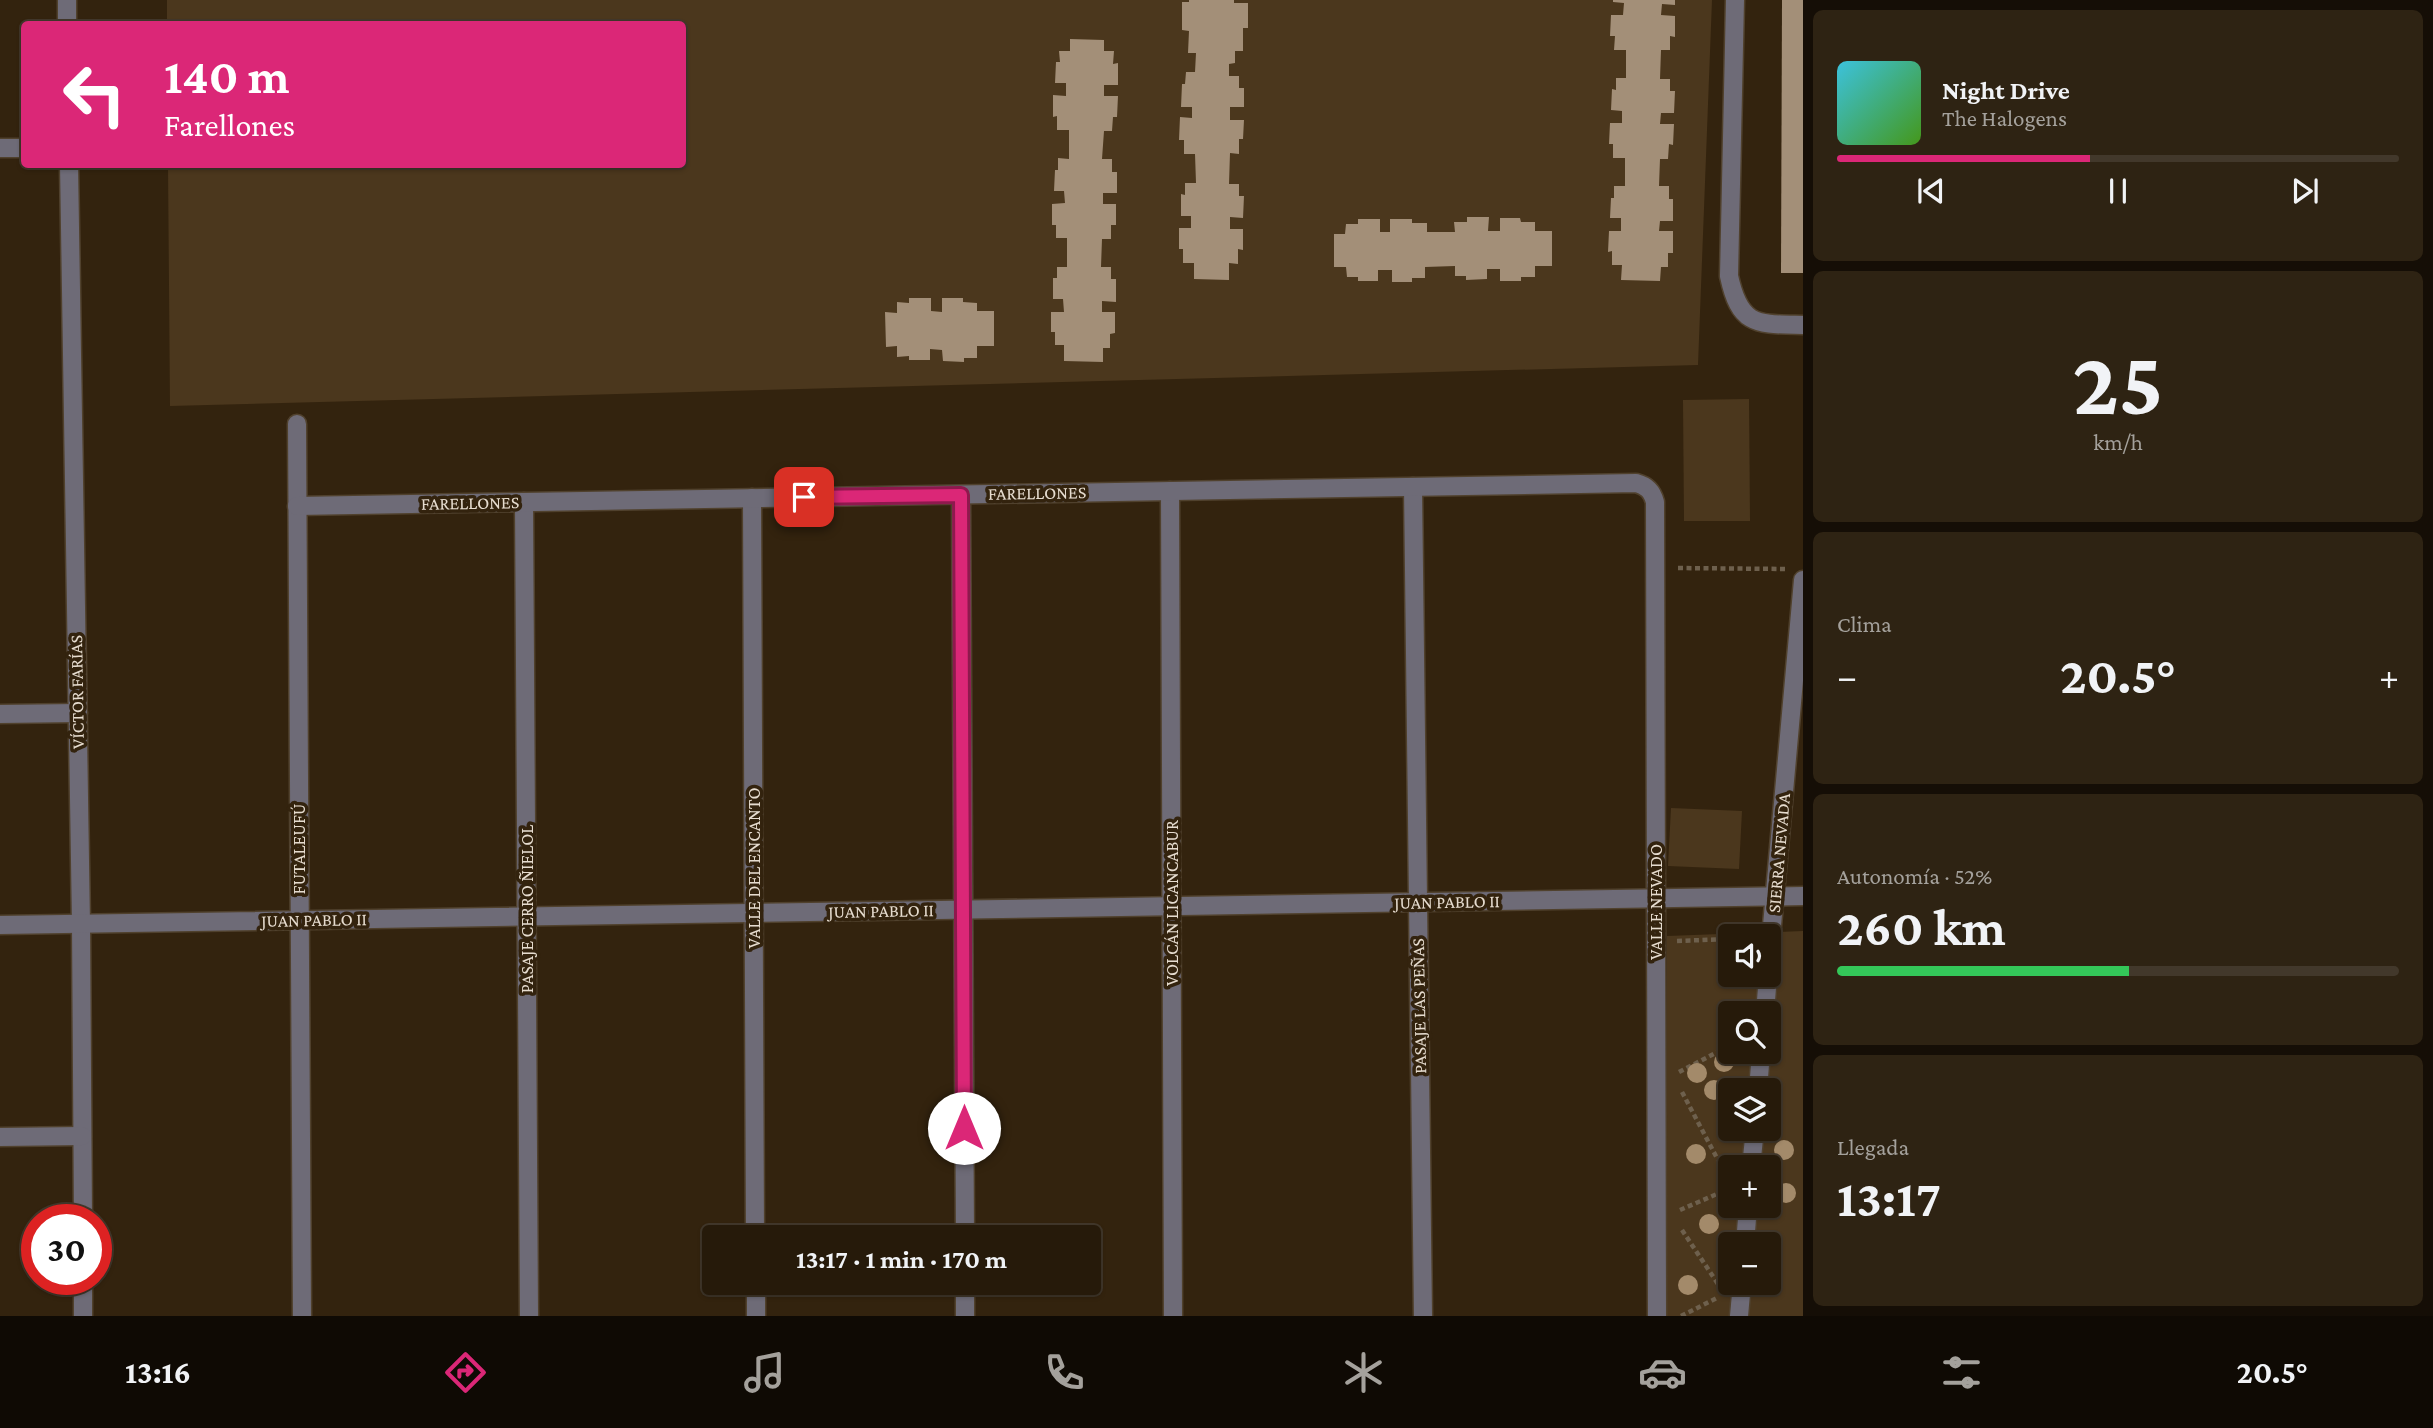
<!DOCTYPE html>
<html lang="es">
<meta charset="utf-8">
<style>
body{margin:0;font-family:"Crimson Pro",serif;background:#2e2313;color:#f1f3f6;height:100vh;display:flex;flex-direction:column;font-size:26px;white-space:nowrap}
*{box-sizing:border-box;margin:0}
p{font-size:23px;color:#a4a19c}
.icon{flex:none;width:38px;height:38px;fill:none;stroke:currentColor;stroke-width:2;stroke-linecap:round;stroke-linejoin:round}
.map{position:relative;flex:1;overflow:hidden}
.drawer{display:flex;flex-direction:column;gap:10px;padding:10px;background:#150e06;width:630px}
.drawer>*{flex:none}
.top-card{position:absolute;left:21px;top:21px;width:665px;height:147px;border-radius:7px;box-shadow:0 2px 5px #0004,0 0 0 2px #42382b;background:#db2777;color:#fff;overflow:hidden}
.controls{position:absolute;left:1718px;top:924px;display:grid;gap:14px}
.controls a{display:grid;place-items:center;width:63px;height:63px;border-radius:7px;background:#261a0a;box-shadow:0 2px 5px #0004,0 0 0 2px #42382b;font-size:35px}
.speed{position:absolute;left:21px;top:1204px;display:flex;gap:14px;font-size:35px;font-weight:700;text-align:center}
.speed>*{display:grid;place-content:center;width:91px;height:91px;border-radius:50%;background:#261a0a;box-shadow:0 2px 5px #0004,0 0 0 2px #42382b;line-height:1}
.speed .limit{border:10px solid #d22;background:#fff;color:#111}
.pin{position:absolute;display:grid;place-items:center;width:60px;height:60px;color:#fff;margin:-30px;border-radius:14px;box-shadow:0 4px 10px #0006}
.me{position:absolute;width:77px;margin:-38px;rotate:0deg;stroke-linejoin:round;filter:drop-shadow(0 0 5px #0008)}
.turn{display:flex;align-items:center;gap:24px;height:147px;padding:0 28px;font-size:32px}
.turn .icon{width:91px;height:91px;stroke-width:2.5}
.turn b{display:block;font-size:49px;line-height:60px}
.big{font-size:52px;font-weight:700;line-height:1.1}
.drawer .card{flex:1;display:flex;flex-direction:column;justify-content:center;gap:10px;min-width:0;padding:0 24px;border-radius:10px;background:#2e2313}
.drawer .dial{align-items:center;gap:0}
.dial b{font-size:91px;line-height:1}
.song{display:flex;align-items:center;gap:21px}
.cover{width:84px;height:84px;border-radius:10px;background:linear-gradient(135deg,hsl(190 70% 55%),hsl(100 70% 35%))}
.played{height:7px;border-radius:4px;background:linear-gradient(90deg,#db2777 45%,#42382b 45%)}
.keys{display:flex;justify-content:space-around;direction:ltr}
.heat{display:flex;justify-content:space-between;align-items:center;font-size:38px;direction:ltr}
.charge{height:10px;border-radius:5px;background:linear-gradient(90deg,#34c759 52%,#42382b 0)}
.trip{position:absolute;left:702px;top:1225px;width:399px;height:70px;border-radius:7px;background:#261a0a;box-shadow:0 2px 5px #0004,0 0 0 2px #42382b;font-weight:700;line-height:70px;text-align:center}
.menu{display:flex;height:112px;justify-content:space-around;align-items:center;background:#0f0a04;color:#a4a19c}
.menu .icon{width:49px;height:49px}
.menu .current{color:#db2777}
.menu b{font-size:32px;color:#f1f3f6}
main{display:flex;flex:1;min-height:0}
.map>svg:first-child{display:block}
</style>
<main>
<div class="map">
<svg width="1803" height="1316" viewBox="0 0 1803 1316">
<rect width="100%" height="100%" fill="#33230e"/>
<g fill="#4b371d" fill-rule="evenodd">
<polygon points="167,0 1712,0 1698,365 170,406 168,165 682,164 682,24 167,24"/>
<polygon points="1749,399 1750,521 1684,521 1683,400"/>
<polygon points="1671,808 1742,811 1739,869 1668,866"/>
<path d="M 1803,931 L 1803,1316 L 1666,1316 L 1667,936 ZM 1731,936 L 1769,936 L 1769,975 L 1731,975 ZM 1731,1013 L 1769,1013 L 1769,1052 L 1731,1052 ZM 1731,1090 L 1769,1090 L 1769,1129 L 1731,1129 ZM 1731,1167 L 1769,1167 L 1769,1206 L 1731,1206 ZM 1731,1244 L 1769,1244 L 1769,1283 L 1731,1283 Z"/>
</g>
<g fill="#a38f78">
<polygon points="1189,0 1234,0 1234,3 1248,3 1248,28 1243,28 1243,51 1235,51 1235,63 1229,64 1229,76 1239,76 1239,88 1244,88 1244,107 1230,107 1230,120 1244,120 1243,139 1239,139 1239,154 1230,153 1229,184 1239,184 1239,196 1244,196 1243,218 1230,217 1230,229 1243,229 1243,250 1238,249 1238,264 1229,263 1229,280 1194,279 1194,263 1183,263 1183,249 1179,249 1179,228 1191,228 1191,216 1181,216 1181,194 1185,195 1185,183 1196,183 1195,154 1184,154 1184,140 1179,140 1180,117 1192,118 1192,107 1181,107 1182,84 1185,84 1186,72 1195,72 1196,53 1188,53 1189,31 1182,30 1182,2 1189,2"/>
<polygon points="1613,0 1675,0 1675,5 1662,4 1661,15 1675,16 1675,37 1670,36 1670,50 1661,50 1660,79 1670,79 1670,91 1675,91 1674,113 1661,113 1660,124 1674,124 1673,145 1669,144 1668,159 1660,159 1659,186 1669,186 1669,199 1673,199 1673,221 1660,221 1659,231 1673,231 1673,253 1668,253 1668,267 1661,267 1660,281 1621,280 1622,265 1612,265 1612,251 1608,252 1609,231 1621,231 1621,218 1610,218 1611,198 1614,198 1614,186 1625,186 1625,158 1613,158 1613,144 1609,144 1610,123 1622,123 1622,111 1611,110 1612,89 1616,90 1616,78 1626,78 1626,50 1614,50 1615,36 1610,36 1611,15 1623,15 1624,3 1613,2"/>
<polygon points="1782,0 1803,0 1803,273 1781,273"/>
<polygon points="1070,39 1104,40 1104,51 1114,51 1113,64 1118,63 1118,85 1104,85 1104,96 1118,96 1117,117 1113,117 1112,131 1104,131 1102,159 1112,159 1112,172 1117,172 1117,193 1103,193 1103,204 1116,204 1116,225 1111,225 1111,239 1102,239 1101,267 1111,267 1111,279 1116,279 1116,302 1102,301 1102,312 1115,312 1115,333 1110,334 1110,348 1103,348 1103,362 1064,361 1064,345 1055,345 1055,332 1051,332 1051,312 1064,312 1063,299 1053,299 1053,278 1057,278 1057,267 1067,267 1067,238 1056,238 1056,225 1052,225 1052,204 1065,203 1064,191 1054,191 1055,170 1058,170 1058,158 1069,159 1069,130 1057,130 1057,116 1053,117 1053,95 1066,96 1066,83 1055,83 1056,62 1060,62 1059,51 1070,51"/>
<polygon points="1467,217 1489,217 1488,231 1500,231 1500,218 1520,218 1521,222 1535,222 1535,231 1552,231 1552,266 1535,266 1535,277 1521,277 1521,281 1500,281 1500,269 1487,269 1487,279 1466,280 1466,276 1455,276 1455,266 1425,267 1425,278 1412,278 1412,282 1392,282 1392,270 1378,270 1378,281 1358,281 1358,277 1347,277 1346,267 1334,267 1334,234 1345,234 1346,224 1358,224 1358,219 1380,219 1380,232 1390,232 1390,219 1412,219 1412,223 1427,223 1427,232 1455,232 1454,222 1467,222"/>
<polygon points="909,298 931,298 931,311 942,312 942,298 963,298 963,302 977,303 977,311 994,311 994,346 977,346 977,358 964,358 964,362 943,361 942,350 930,349 930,360 909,360 909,356 897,357 897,346 886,347 885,312 897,313 897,302 909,303"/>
</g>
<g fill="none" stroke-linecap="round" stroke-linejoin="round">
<defs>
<g id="minor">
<polyline points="67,0 67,24"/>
<path d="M 1735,0 L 1729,276 C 1740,327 1757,324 1803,325"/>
<polyline points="0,148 24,148"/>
<polyline points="69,164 81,924 83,1220"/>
<polyline points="297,424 302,1316"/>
<polyline points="1413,487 1423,1316"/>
<polyline points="1170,491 1173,1316"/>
<polyline points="961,495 965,1237"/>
<polyline points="752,498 755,1237"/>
<polyline points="524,502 529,1316"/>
<path d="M 297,506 L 1636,483 C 1647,486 1652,491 1655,502 L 1657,1316"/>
<polyline points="0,714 78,713"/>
<polyline points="0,925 1803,896"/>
<polyline points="1769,959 1803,580"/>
<polyline points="1765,1013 1768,975"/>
<polyline points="1758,1090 1761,1052"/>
<polyline points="0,1137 82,1136"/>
<polyline points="1751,1167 1755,1129"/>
<polyline points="1745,1244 1748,1206"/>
<polyline points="83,1279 83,1316"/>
<polyline points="756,1283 756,1316"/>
<polyline points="965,1283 965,1316"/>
<polyline points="1739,1316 1742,1283"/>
</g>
</defs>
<use href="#minor" stroke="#50412d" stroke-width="21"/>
<g stroke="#6e604d" stroke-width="4.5" stroke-dasharray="5 3.5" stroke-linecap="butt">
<polyline points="1678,568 1785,569"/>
<polyline points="1677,941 1731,939"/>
<polyline points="1679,1072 1731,1045"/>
<polyline points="1682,1092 1727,1177"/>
<polyline points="1680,1210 1731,1188"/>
<polyline points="1682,1230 1718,1284"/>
<polyline points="1681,1316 1717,1298"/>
</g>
<use href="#minor" stroke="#6e6b77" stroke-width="18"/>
</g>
<g fill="#a38a6a">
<circle cx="1724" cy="1062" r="10"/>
<circle cx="1697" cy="1073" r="10"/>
<circle cx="1714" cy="1090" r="10"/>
<circle cx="1784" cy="1150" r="10"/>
<circle cx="1696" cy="1154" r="10"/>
<circle cx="1786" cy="1193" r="10"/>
<circle cx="1709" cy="1224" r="10"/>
<circle cx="1688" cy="1285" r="10"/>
</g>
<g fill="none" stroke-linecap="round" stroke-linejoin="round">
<defs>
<polyline id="route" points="804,497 961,495 964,1128"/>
</defs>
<use href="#route" stroke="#8e194d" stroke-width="18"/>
<use href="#route" stroke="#db2777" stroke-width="12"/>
</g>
<g text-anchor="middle" stroke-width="7" stroke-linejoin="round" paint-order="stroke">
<g font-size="18" fill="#e6dccf" stroke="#33230e">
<text transform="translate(1037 493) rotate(-1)" y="6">FARELLONES</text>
<text transform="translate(470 503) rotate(-1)" y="6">FARELLONES</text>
<text transform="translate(77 692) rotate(-91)" y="6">VÍCTOR FARÍAS</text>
<text transform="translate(299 849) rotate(-90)" y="6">FUTALEUFÚ</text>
<text transform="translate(1779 853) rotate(-85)" y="6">SIERRA NEVADA</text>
<text transform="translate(754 868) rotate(-90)" y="6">VALLE DEL ENCANTO</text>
<text transform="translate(1447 902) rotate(-1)" y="6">JUAN PABLO II</text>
<text transform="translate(1656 902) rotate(-90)" y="6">VALLE NEVADO</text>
<text transform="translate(1172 903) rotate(-90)" y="6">VOLCÁN LICANCABUR</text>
<text transform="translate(527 909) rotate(-90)" y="6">PASAJE CERRO ÑIELOL</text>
<text transform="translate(881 911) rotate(-1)" y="6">JUAN PABLO II</text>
<text transform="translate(314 920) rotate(-1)" y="6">JUAN PABLO II</text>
<text transform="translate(1419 1006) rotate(-91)" y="6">PASAJE LAS PEÑAS</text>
</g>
</g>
</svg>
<div class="controls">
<a><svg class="icon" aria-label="sound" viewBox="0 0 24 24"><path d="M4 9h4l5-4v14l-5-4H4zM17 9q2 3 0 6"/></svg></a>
<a><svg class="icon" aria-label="search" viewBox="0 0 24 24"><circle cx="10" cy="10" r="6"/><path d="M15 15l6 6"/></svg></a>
<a><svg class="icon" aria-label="layers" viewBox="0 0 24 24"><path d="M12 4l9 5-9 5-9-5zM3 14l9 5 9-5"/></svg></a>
<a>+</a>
<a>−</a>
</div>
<div class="speed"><div class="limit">30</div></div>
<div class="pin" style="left:804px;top:497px;background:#d93025"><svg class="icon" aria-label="arrive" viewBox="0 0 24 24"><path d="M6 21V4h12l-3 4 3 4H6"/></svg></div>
<svg class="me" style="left:964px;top:1128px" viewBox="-20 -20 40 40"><circle r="19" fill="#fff"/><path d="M0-13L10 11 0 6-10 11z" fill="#db2777"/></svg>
<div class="trip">13:17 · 1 min · 170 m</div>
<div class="top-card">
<div class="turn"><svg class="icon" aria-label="left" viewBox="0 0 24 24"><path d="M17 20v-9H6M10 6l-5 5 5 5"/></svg><div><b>140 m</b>Farellones</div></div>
</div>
</div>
<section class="drawer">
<div class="card">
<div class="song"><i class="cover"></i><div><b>Night Drive</b><p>The Halogens</p></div></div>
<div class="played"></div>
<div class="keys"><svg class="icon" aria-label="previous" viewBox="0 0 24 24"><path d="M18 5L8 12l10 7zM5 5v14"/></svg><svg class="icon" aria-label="pause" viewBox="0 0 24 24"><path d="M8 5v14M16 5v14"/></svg><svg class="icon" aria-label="next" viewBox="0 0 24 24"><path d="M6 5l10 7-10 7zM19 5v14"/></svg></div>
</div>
<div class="card dial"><b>25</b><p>km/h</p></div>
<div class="card"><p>Clima</p>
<div class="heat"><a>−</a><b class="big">20.5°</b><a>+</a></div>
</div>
<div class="card"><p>Autonomía · 52%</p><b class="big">260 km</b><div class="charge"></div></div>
<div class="card"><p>Llegada</p><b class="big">13:17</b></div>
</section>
</main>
<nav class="menu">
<b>13:16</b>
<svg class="icon current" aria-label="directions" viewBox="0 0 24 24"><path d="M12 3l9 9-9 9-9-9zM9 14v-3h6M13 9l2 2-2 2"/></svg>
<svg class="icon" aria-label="music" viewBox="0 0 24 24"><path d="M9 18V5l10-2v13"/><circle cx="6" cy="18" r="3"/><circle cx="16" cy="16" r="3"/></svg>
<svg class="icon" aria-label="phone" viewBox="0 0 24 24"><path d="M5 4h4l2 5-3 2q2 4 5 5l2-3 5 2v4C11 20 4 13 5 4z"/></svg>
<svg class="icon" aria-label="climate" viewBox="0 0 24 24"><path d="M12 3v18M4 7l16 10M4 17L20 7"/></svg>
<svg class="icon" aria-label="car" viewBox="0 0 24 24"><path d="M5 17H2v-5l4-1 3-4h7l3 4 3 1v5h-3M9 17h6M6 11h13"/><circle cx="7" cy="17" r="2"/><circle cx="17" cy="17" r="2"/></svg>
<svg class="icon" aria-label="filters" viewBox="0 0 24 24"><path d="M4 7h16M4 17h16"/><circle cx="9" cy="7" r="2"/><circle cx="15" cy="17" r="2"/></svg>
<b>20.5°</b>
</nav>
